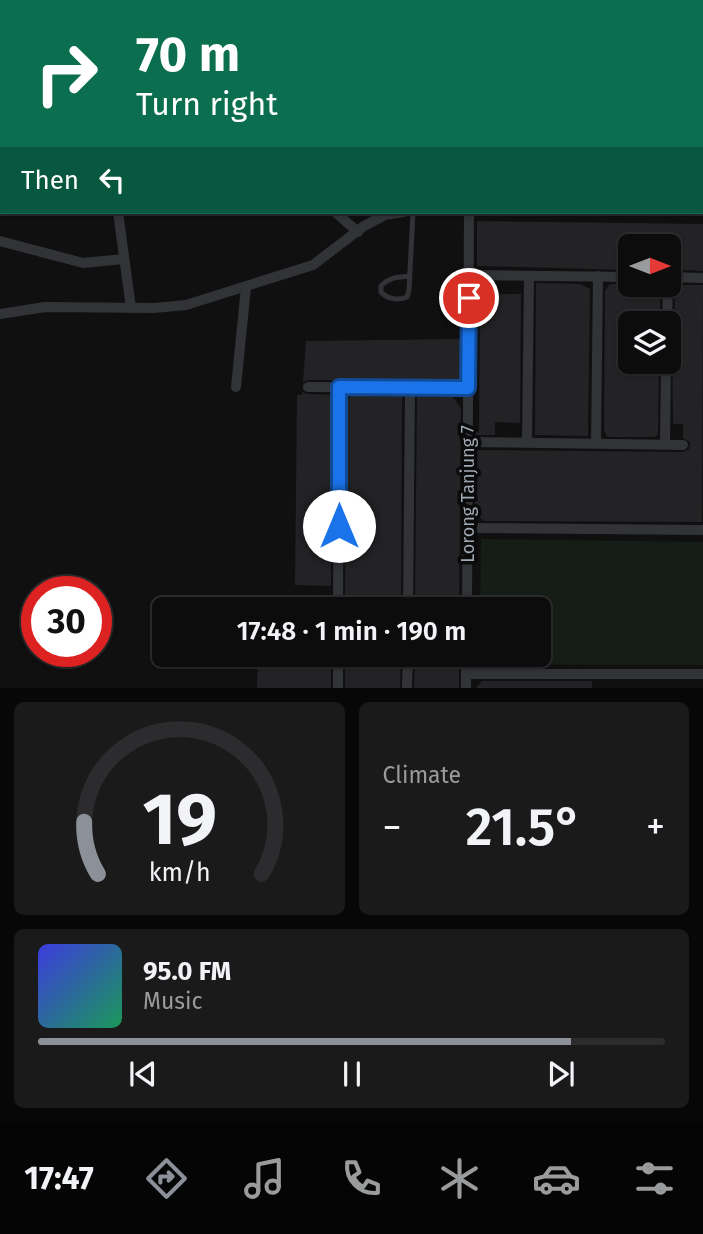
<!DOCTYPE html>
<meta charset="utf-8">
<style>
body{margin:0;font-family:"Fira Sans",sans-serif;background:#1a1a1b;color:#f1f3f6;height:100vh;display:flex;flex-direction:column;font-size:26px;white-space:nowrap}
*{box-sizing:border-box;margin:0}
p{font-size:23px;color:#9a9b9d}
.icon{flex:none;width:38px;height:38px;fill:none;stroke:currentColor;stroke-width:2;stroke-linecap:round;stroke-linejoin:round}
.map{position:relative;height:688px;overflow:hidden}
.drawer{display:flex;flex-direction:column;gap:14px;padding:14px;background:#070707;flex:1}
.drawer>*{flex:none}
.banner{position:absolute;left:0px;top:0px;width:704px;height:214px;box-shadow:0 2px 5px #0004,0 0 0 2px #2c2c2e;background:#0b6e4f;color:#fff;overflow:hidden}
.needle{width:46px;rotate:90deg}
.buttons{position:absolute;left:618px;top:234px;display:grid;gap:14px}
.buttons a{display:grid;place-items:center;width:63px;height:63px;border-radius:10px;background:#0c0c0d;box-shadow:0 2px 5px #0004,0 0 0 2px #2c2c2e;font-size:35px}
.speed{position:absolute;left:21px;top:576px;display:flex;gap:14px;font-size:35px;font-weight:700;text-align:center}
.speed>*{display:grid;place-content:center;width:91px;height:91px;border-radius:50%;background:#0c0c0d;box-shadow:0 2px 5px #0004,0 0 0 2px #2c2c2e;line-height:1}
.speed .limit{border:10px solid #d22;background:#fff;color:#111}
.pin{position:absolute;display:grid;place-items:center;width:60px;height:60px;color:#fff;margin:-30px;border:4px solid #fff;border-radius:50%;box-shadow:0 2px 7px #0007}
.me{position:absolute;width:77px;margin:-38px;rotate:0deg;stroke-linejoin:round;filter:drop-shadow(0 0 5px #0008)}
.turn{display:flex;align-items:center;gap:24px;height:147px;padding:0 21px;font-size:32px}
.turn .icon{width:91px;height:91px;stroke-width:2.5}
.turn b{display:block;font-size:49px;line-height:60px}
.then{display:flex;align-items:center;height:66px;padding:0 21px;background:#0003;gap:14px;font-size:26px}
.big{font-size:52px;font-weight:600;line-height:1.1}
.drawer .tile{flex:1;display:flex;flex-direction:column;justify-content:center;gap:10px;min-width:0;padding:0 24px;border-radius:10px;background:#1a1a1b}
.drawer .dial{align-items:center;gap:0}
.dial svg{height:182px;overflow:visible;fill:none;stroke:#2c2c2e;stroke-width:7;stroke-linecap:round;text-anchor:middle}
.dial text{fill:#f1f3f6;stroke:none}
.song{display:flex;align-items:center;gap:21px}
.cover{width:84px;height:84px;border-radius:10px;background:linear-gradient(135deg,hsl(240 70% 55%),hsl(150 70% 35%))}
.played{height:7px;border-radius:4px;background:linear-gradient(90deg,#8c9099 85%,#2c2c2e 85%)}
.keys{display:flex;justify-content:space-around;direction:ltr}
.heat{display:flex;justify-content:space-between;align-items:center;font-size:38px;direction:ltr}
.drawer .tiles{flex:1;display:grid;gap:14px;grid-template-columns:1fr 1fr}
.tile:last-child{grid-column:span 2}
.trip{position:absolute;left:152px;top:597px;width:399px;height:70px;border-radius:10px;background:#0c0c0d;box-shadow:0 2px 5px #0004,0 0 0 2px #2c2c2e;font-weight:600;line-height:70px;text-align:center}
.tabs{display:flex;height:112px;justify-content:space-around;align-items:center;background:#050505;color:#9a9b9d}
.tabs .icon{width:49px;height:49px}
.tabs .active{color:#8c9099}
.tabs b{font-size:32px;color:#f1f3f6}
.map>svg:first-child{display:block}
</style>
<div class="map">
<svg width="703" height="688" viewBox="0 0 703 688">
<rect width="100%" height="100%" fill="#101011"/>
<polygon fill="#161c16" points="481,539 703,542 703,665 480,664 480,655 539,654 539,609 480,609"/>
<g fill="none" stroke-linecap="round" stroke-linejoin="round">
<g stroke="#263135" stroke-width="3.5">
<polyline points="51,2 53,0"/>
<polyline points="0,82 2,79"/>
</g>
</g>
<g fill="#232326">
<polygon points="477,221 703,224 703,271 668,269 668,247 630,247 630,270 477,266"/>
<polygon points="536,283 580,284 590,289 588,436 535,435"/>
<polygon points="610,284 657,285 660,291 660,324 630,324 630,362 659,362 658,434 655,437 607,437 604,430 605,291"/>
<polygon points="684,285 703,285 702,522 484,521 475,513 475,450 683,452 689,449 690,442 683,438 683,424 673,424 672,330 674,324 675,292"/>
<polygon points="480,294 521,294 520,423 495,422 495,435 475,435 475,428 479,433"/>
<polygon points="461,339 461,381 308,380 303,382 306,341"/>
<polygon points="302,392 308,394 332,395 331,586 295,585 297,395 302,395"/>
<polygon points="353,395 402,395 401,609 345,609 346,401"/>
<polygon points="417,395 451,395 461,408 459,609 415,609"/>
<polygon points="294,654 331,654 331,688 257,688 258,659 294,659"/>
<polygon points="345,654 401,654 400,688 345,688"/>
<polygon points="415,654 459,654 459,688 414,688"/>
<polygon points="482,681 592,681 592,688 476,688"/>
</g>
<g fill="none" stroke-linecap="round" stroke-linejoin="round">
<path stroke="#313337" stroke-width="5" d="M 410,276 C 398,277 389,277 381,286 L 381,292 C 387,299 398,301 407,297 L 409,290 L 413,212"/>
<g stroke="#313337" stroke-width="10">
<polyline points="237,0 238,2"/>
<polyline points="337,0 343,2"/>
<polyline points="74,2 76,0"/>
<polyline points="253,2 256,0"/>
<polyline points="0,116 2,114"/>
<polyline points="702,208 703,208"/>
<polyline points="118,212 131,308"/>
<polyline points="335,212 358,232"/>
<polyline points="0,241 83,263 124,259"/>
<polyline points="469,275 630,277"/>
<polyline points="668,277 703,278"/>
<polyline points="0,314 45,307 154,308 186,305 313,265 364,226 385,215 404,212"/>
<polyline points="667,324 668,285"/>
<polyline points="236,387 246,287"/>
<polyline points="308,387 468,388"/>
<polyline points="469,442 683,445"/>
<polyline points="527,442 529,276"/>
<polyline points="596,442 598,276"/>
<polyline points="665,444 666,362"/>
<polyline points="468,528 703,530"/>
<polyline points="338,609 339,387"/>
<polyline points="408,609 410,388"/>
<polyline points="467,609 469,212"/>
<polyline points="466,674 703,674"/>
<polyline points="338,688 338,654"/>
<polyline points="407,688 408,654"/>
<polyline points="466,688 466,654"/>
</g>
</g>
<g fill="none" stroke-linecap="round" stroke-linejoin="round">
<defs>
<polyline id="route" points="339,526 339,387 468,388 469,298"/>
</defs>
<use href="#route" stroke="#114b97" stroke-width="18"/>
<use href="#route" stroke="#1a73e8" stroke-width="12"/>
</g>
<g text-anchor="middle" stroke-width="7" stroke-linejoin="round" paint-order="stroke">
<g font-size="18" fill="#a0a9b3" stroke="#0b0b0c">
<text transform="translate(468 494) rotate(-90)" y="6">Lorong Tanjung 7</text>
</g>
</g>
</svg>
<div class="buttons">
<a><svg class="needle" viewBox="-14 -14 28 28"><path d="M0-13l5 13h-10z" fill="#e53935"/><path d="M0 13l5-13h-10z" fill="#9a9b9d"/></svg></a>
<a><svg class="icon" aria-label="layers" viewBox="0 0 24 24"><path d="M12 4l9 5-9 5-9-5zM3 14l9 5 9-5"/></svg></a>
</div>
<div class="speed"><div class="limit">30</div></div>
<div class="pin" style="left:469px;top:298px;background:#d93025"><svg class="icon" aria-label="arrive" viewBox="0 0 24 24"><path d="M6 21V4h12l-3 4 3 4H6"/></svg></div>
<svg class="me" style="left:339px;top:526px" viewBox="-20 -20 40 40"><circle r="19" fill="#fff"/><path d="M0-13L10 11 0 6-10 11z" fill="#1a73e8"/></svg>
<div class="trip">17:48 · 1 min · 190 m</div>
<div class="banner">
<div class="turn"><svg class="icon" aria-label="right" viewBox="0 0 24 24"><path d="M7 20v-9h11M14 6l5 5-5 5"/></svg><div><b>70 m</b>Turn right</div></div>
<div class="then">Then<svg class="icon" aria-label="left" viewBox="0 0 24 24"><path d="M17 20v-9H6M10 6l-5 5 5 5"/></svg></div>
</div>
</div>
<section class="drawer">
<div class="tiles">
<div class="tile dial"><svg viewBox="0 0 100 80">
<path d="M14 69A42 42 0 1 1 86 69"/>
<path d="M14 69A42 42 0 0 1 8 46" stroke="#8c9099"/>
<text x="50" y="56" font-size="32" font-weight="700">19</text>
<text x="50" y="72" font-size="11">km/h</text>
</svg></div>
<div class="tile"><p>Climate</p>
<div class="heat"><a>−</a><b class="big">21.5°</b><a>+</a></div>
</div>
<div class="tile">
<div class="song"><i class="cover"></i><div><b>95.0 FM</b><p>Music</p></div></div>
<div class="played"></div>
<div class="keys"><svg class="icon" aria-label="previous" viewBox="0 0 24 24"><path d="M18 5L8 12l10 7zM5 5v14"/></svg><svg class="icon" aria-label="pause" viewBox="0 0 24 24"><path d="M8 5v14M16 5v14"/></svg><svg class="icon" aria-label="next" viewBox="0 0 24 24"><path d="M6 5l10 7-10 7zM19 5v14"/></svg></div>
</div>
</div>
</section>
<nav class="tabs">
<b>17:47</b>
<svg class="icon active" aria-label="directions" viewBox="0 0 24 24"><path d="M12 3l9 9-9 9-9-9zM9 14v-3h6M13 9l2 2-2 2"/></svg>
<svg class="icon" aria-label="music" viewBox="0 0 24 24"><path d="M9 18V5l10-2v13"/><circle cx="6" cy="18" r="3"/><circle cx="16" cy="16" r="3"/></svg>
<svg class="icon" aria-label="phone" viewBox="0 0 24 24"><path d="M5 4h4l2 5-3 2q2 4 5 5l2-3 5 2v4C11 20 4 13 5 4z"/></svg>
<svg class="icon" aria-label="climate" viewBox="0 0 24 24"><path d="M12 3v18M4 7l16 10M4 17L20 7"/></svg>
<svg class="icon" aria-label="car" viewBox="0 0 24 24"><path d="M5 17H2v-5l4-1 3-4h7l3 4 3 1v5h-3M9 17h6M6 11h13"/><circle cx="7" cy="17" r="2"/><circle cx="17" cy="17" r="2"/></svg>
<svg class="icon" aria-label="filters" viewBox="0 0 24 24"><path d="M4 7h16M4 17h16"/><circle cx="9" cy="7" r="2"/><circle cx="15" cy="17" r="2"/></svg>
</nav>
